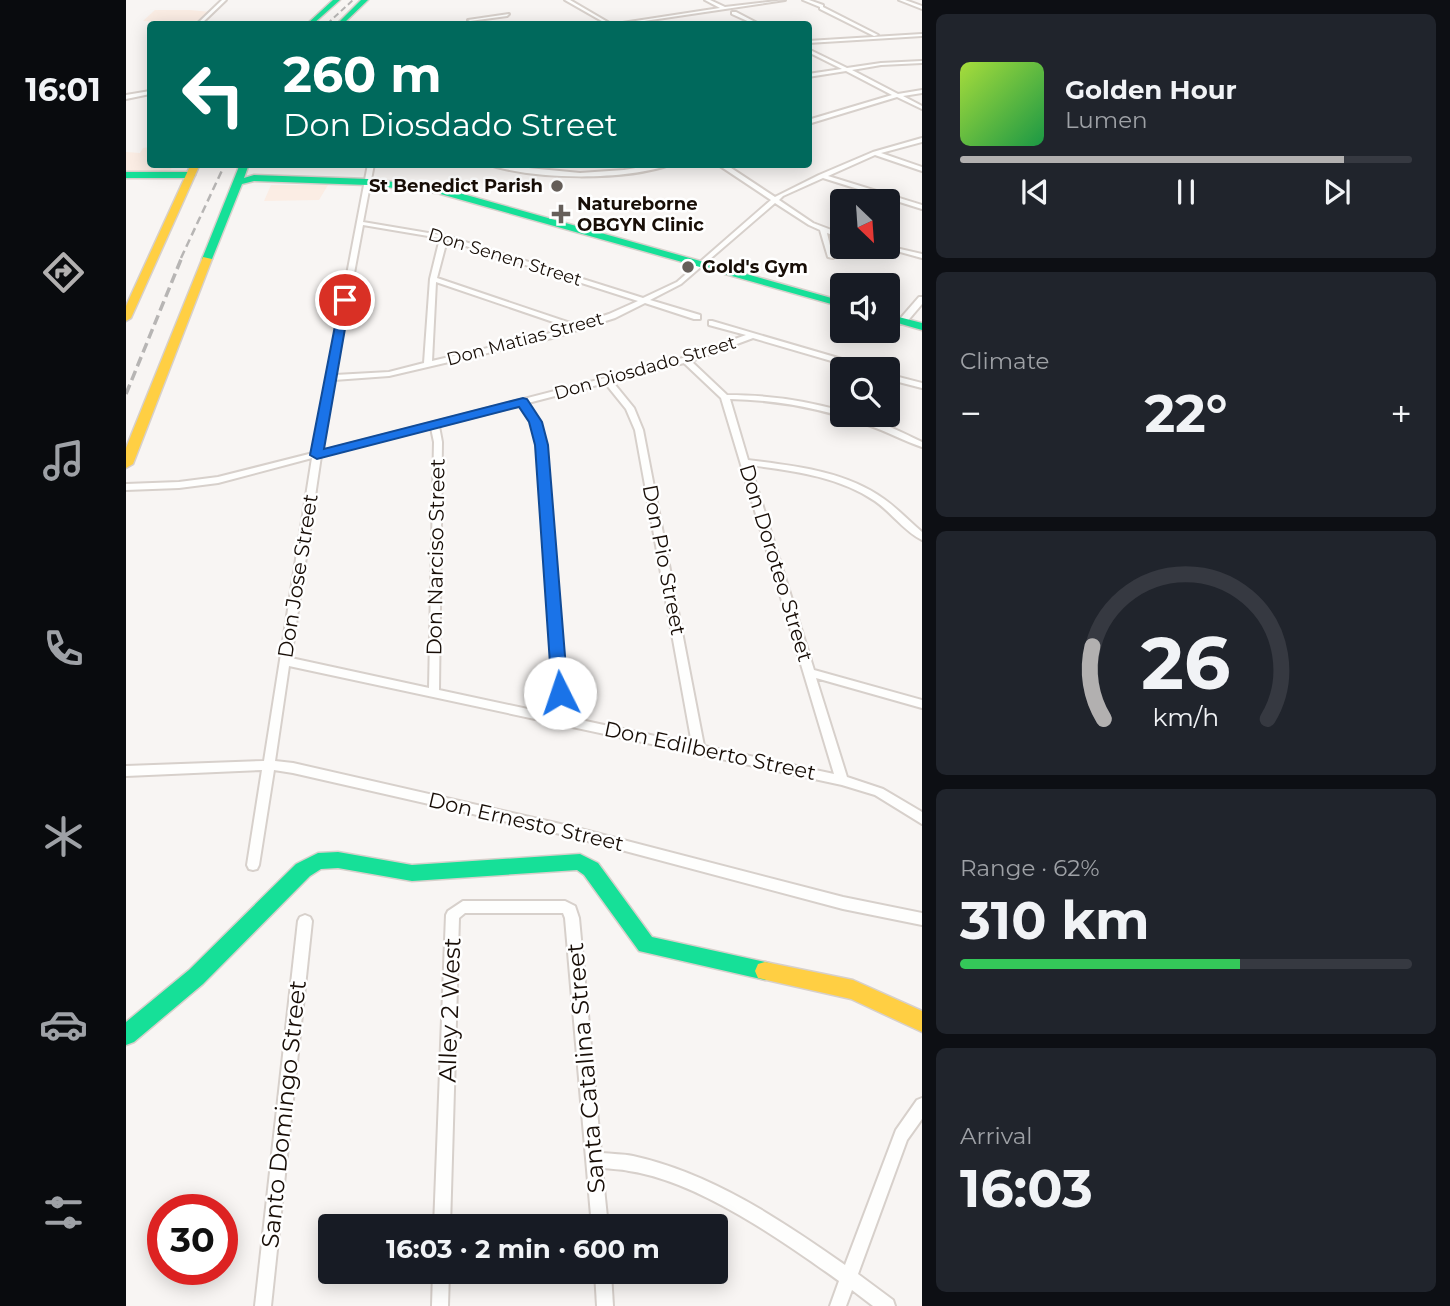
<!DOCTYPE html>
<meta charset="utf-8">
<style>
body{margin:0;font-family:Montserrat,sans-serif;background:#20242c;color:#f1f3f6;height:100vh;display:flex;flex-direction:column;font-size:26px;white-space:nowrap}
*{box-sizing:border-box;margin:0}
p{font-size:23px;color:#9ea1a6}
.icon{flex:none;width:38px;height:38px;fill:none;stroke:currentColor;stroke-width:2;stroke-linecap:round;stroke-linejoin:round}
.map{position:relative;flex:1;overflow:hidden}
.panel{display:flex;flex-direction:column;gap:14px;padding:14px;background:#0d0f14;width:528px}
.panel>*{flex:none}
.top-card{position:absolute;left:21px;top:21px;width:665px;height:147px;border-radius:7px;box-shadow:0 4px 18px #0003;background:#00695c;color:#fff;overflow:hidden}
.needle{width:46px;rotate:155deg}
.fabs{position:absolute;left:704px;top:189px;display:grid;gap:14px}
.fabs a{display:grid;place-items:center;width:70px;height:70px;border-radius:7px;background:#171b24;box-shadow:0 4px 18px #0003;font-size:35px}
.speed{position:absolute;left:21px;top:1194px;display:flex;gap:14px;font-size:35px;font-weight:700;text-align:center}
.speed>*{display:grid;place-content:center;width:91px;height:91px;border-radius:50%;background:#171b24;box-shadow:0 4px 18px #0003;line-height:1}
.speed .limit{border:10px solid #d22;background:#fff;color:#111}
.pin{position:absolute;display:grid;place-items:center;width:60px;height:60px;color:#fff;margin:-30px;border:4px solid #fff;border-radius:50%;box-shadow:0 2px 7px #0007}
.me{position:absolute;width:77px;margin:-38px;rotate:356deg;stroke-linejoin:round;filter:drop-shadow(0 0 5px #0008)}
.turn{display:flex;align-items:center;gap:24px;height:147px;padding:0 21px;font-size:32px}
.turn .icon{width:91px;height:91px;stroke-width:2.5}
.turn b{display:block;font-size:49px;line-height:60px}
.big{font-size:52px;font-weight:700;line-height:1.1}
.panel .card{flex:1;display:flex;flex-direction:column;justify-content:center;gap:10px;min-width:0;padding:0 24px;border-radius:10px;background:#20242c}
.panel .dial{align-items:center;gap:0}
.dial svg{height:182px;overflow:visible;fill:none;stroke:#363941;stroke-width:7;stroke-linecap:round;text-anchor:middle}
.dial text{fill:#f1f3f6;stroke:none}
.song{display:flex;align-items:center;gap:21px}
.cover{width:84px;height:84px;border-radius:10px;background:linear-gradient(135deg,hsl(80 70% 55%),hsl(140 70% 35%))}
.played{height:7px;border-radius:4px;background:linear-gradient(90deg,#b2b0b0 85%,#363941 85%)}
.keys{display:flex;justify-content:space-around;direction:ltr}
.heat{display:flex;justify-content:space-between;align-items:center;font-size:38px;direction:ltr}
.charge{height:10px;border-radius:5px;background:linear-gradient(90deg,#34c759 62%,#363941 0)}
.trip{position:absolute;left:192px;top:1214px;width:410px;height:70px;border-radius:7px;background:#171b24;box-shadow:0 4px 18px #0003;font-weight:700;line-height:70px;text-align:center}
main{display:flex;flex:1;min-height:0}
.tab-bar{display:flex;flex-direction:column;width:126px;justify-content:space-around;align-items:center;background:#090b0e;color:#9ea1a6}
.tab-bar .icon{width:49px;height:49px}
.tab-bar .selected{color:#b2b0b0}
.tab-bar b{font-size:32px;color:#f1f3f6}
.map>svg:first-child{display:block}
</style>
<main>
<nav class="tab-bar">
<b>16:01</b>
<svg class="icon selected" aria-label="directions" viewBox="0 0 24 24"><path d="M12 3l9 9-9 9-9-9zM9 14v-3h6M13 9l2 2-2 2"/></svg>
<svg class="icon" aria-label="music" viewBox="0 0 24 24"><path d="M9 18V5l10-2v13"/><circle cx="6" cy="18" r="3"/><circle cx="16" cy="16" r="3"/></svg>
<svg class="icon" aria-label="phone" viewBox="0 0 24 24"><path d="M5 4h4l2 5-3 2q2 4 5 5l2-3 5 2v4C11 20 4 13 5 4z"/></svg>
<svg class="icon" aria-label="climate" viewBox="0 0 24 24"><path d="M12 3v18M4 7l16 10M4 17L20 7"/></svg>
<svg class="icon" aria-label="car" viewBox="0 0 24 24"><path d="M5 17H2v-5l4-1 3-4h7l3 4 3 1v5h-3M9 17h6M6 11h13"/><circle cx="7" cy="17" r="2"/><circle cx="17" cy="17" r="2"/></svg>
<svg class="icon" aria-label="filters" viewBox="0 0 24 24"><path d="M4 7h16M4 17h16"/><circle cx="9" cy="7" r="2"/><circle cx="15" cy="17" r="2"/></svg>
</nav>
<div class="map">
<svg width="796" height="1306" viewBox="0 0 796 1306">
<rect width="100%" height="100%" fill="#f8f5f3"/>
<g fill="#fbede4">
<polygon points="29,10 64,10 85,12 69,24 17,21"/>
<polygon points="24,147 24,164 48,165 42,173 0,173 0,152 14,153 17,148"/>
<polygon points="145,185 202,185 193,200 138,201"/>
</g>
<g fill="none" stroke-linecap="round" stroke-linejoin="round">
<defs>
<g id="street">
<polygon points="96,0 100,0 75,24 71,24"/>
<polygon points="439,0 444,0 485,24 481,24"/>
<polygon points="579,0 584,0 599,7 659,0 498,24 490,24 594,8"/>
<polygon points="677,0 683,0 697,5 697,7 752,35 748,36 694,9 694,7"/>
<polygon points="773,0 779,0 796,6 796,9"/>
<polygon points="606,12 610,12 633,24 628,24 606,14"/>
<polygon points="383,14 381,16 344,21 342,20"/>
<polygon points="796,34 796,36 682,43 682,41"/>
<polygon points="682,49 721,68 755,63 796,61 796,63 755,65 726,70 772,94 796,90 796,93 777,96 796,106 796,109 771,97 682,124 682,120 766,95 720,71 682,77 682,74 716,69 682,52"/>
<polygon points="24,91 24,94 0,99 0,95"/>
<path d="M 796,138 L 796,142 L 755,153 L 796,167 L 796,171 L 749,155 L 702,176 L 796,205 L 796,209 L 697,178 L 657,196 L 653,200 L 687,223 L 716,234 L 716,238 L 701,233 L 707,258 L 702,257 L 694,230 L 683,225 L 649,203 L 555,284 L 524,300 L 574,315 L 574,319 L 568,319 L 519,303 L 489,318 L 426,338 L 263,376 L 208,380 L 196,451 L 557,358 L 620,335 L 583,325 L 583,321 L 586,321 L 743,367 L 744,369 L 733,369 L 627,338 L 565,361 L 601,395 C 640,395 678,400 716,411 L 716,415 C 743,415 771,430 796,442 L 796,447 C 778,441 762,432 745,426 C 699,409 652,400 604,399 L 622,460 C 669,466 719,471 758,499 C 772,509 783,521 796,532 L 796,540 C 778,531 766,513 749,501 C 712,476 668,471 624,465 L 688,670 L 796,700 L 796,708 L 690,678 L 721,777 L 757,789 L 796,812 L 796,824 L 749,795 L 716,785 L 163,666 L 149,761 L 167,763 L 443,826 L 717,897 L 796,913 L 796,925 L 717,909 L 443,836 L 167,773 L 148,770 L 133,865 L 131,869 L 127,870 L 123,869 L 121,865 L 136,770 L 0,776 L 0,766 L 138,761 L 186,458 L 92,483 L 53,488 L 0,490 L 0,484 L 53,482 L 92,477 L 187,453 L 242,164 L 248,164 L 237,222 L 320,236 L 517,298 L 551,282 L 645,200 L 591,164 L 599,164 L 649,197 L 693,175 L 747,152 ZM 237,225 L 314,238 L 304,279 L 298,363 L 263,372 L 209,375 ZM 321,240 L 512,301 L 483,314 L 450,325 L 311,278 ZM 310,282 L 442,327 L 421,334 L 306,361 ZM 558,363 L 595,398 L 708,774 L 578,746 L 517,430 L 508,408 L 486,381 ZM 479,383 L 500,409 L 509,430 L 566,744 L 441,717 L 419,445 L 414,422 L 402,403 ZM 395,405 L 406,422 L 411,445 L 430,715 L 313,690 L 316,442 L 313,426 ZM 305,428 L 308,442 L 303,688 L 165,658 L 195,456 Z"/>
<path d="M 361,164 L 454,173 L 498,170 L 533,164 L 546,164 C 500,181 407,180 361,164 Z"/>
<polygon points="761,246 796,254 796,258 756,247"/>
<polygon points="793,297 796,297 796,304 779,324 773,324 773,320"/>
<polygon points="761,374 796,383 796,388 761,379"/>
<path d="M 337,901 L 439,901 L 449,906 L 453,918 L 475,1153 C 486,1154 497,1154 507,1156 C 585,1173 655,1220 719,1265 L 770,1130 L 791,1100 L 796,1098 L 796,1119 L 781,1140 L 732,1274 L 767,1300 L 769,1306 L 747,1306 L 726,1290 L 720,1306 L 704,1306 L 713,1281 C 657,1241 572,1181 503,1171 C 495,1169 485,1169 476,1168 L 482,1227 L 466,1227 L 439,918 L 437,913 L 339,913 L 333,918 L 324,1227 L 308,1227 L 320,915 L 322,911 Z"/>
<polygon points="179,915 184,917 186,921 145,1306 129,1306 172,921 174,917"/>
<polygon points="307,1272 323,1272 322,1306 306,1306"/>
<polygon points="469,1272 485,1272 487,1306 471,1306"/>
</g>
<g id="fast">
<polygon points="207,0 214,0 187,24 181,24"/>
<polygon points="235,0 242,0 217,24 211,24"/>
<polygon points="114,164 123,164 118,178 128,175 242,179 312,187 716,301 716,307 311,193 242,185 128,181 116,184 86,259 77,261 76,259"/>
<polygon points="0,172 65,172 69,175 65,178 0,178"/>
<polygon points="761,314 796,323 796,330 761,320"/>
<polygon points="212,852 286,865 454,854 472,863 526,937 639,962 646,964 649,971 646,978 639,980 513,951 458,875 451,870 286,881 212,868 195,869 184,876 77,984 8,1042 0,1045 0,1022 63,970 170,864 192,853"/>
</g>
<g id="slow">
<polygon points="65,164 74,164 5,318 0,321 0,306"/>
<polygon points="77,257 86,259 7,464 0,468 0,448"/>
<polygon points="639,962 727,980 796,1011 796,1032 725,999 632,978 629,971 632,964"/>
</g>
</defs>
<use href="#street" stroke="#d7d0cb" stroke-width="4"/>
<use href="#fast" stroke="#d7d0cb" stroke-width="3"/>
<use href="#slow" stroke="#d7d0cb" stroke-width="3"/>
<use href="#street" fill="#fefefd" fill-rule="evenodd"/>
<use href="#fast" fill="#16e098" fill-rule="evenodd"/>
<use href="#slow" fill="#ffcf43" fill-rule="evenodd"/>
<polyline stroke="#b7b5b4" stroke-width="2" stroke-dasharray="6 3.5" stroke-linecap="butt" points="201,24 227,0"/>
<polyline stroke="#b7b5b4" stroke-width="2.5" stroke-dasharray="8 4.5" stroke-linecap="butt" points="55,258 99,164"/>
<polyline stroke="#b7b5b4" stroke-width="3.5" stroke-dasharray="10 5" stroke-linecap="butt" points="0,394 56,257"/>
</g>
<polygon fill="#1a73e8" stroke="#114b97" stroke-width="2" points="219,297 224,300 198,449 397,398 401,399 416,422 422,445 442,693 440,697 428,697 426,693 409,445 403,422 393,407 191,459 184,455 214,300"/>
<g fill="#665f5a" stroke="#fff" stroke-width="2.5">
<circle cx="431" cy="186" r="7"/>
<path d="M431.5 203.5h7v7h7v7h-7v7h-7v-7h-7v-7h7z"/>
<circle cx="562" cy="267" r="7"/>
</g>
<g text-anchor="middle" stroke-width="5" stroke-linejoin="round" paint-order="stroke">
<g font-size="18" font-weight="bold" fill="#180e07" stroke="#fff" text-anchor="start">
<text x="417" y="192" text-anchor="end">St Benedict Parish</text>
<text x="451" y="210">Natureborne<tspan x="451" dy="21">OBGYN Clinic</tspan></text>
<text x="576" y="273">Gold's Gym</text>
</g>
<g font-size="18" fill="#180e07" stroke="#fff">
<text transform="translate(379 257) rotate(17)" y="6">Don Senen Street</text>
<text transform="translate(399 339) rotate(-15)" y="6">Don Matias Street</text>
<text transform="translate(519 368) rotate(-16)" y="6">Don Diosdado Street</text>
</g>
<g font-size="21" fill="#180e07" stroke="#fff">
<text transform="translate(310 557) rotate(-89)" y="7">Don Narciso Street</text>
<text transform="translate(538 560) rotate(79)" y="7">Don Pio Street</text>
<text transform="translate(650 563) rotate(73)" y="7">Don Doroteo Street</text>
<text transform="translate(172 576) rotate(-81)" y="7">Don Jose Street</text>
<text transform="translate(584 751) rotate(12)" y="7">Don Edilberto Street</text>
<text transform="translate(400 822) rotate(13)" y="7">Don Ernesto Street</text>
</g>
<g font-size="24" fill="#180e07" stroke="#fff">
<text transform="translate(324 1010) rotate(-88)" y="8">Alley 2 West</text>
<text transform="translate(460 1068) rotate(-95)" y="8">Santa Catalina Street</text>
<text transform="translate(158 1114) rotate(-84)" y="8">Santo Domingo Street</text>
</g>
</g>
</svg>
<div class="fabs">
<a><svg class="needle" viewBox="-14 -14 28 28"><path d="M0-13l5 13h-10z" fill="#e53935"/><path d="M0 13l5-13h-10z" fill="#9ea1a6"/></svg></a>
<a><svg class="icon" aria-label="sound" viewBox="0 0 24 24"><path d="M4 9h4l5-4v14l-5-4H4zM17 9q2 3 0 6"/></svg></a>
<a><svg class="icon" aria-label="search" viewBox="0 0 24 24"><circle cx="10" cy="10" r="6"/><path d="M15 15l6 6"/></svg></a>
</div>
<div class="speed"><div class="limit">30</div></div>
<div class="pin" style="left:219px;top:300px;background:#d93025"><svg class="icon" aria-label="arrive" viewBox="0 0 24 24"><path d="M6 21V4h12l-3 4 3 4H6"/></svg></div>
<svg class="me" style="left:434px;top:693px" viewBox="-20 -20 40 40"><circle r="19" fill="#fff"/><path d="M0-13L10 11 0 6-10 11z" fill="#1a73e8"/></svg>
<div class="trip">16:03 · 2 min · 600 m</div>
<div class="top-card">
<div class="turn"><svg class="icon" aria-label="left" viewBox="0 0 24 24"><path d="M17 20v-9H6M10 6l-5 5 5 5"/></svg><div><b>260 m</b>Don Diosdado Street</div></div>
</div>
</div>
<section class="panel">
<div class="card">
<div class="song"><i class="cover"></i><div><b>Golden Hour</b><p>Lumen</p></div></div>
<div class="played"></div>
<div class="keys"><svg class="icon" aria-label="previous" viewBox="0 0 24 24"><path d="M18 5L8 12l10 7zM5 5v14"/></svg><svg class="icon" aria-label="pause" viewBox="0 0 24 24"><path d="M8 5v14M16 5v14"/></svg><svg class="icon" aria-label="next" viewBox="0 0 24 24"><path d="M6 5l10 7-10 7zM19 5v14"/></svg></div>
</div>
<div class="card"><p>Climate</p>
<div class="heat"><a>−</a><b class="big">22°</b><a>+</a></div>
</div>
<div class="card dial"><svg viewBox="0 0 100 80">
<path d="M14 69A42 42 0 1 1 86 69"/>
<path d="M14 69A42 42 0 0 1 9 37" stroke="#b2b0b0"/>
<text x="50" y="56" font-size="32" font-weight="700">26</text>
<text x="50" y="72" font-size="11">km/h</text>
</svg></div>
<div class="card"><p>Range · 62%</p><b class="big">310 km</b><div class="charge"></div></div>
<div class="card"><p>Arrival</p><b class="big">16:03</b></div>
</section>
</main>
